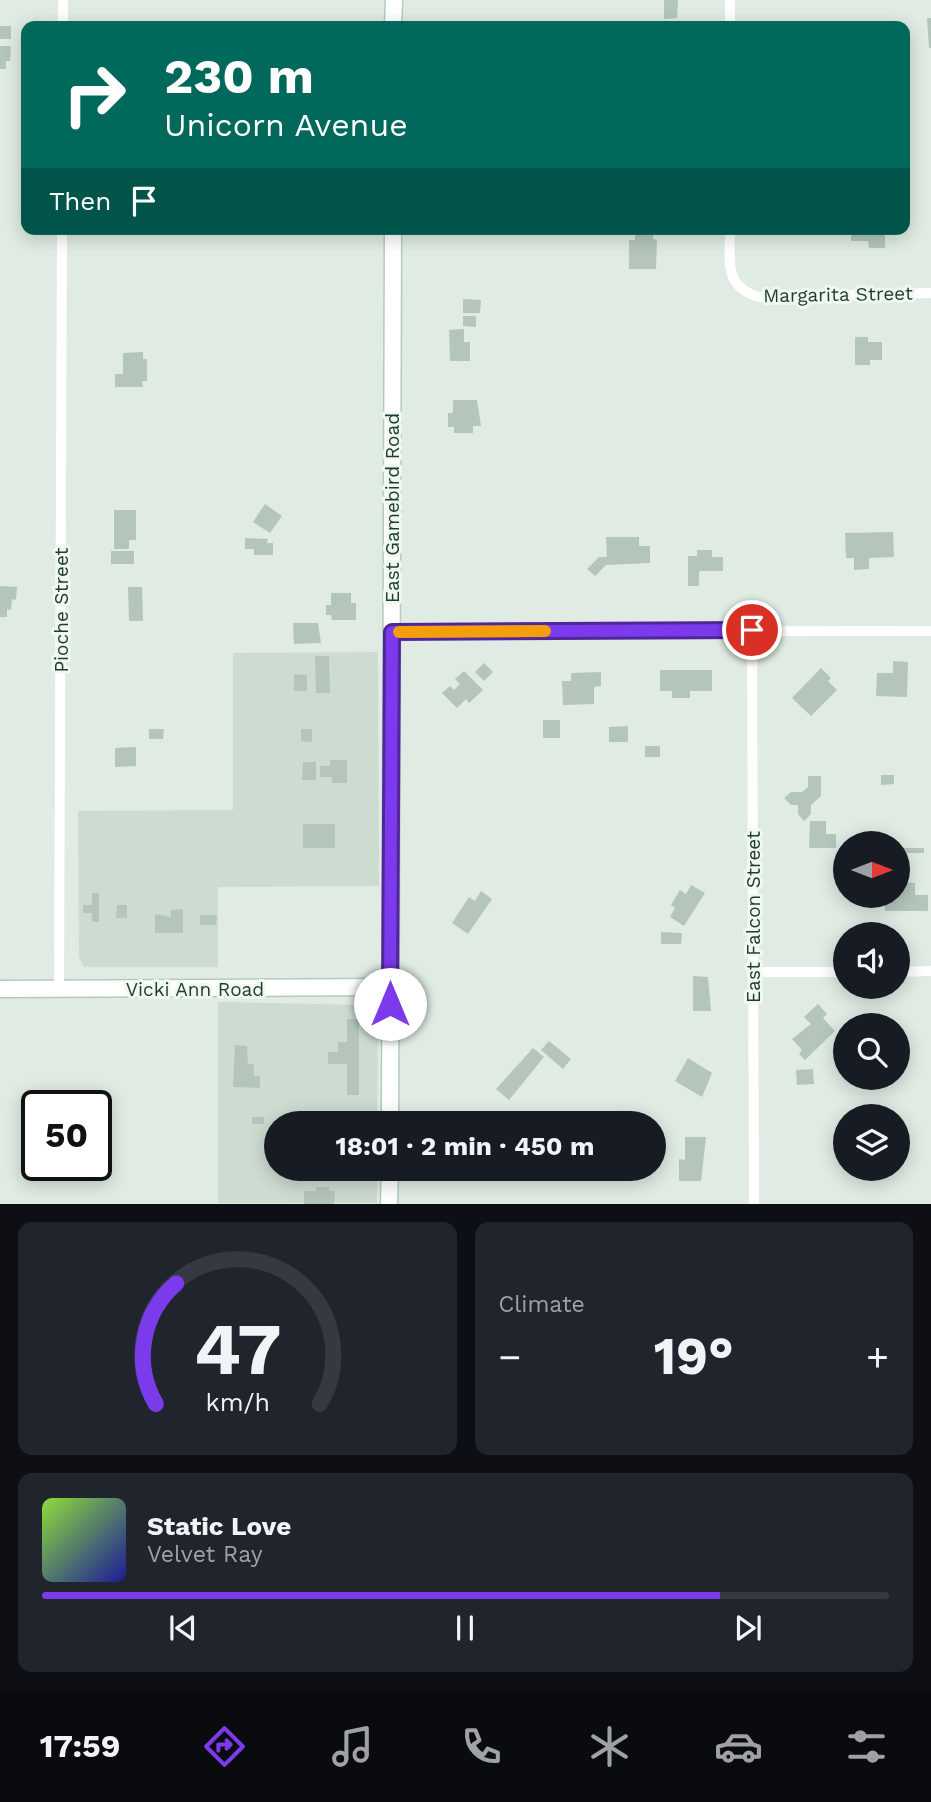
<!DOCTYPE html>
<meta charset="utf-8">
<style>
body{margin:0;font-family:"Work Sans",sans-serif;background:#20242c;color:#f1f3f6;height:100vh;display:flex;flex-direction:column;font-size:26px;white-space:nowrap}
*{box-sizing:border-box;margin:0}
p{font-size:23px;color:#9ea1a6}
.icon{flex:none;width:38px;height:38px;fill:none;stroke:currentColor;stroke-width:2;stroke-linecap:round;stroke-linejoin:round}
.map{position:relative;height:1204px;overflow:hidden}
.details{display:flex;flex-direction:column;gap:18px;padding:18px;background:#0d0f14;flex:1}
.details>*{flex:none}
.banner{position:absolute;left:21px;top:21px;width:889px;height:214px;border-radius:14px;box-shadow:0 4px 18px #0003;background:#00695c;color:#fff;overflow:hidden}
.needle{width:46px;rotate:90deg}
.controls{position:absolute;left:833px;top:831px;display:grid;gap:14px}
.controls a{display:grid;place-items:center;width:77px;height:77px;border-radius:50%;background:#171b24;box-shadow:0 4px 18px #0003;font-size:35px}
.speed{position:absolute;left:21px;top:1090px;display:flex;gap:14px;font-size:35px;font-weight:700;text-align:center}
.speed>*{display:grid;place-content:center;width:91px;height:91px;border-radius:50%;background:#171b24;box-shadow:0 4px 18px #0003;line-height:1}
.speed .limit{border:4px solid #111;border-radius:10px;background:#fff;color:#111}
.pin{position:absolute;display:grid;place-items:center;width:60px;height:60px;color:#fff;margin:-30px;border:4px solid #fff;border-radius:50%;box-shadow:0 2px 7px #0007}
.me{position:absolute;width:77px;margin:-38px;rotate:0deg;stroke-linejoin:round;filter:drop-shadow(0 0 5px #0008)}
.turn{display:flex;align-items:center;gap:24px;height:147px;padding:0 28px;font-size:32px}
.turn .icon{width:91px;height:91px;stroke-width:2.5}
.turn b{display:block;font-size:49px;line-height:60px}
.then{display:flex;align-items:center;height:66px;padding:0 28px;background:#0003;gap:14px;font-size:26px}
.big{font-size:52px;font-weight:700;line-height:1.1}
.details .card{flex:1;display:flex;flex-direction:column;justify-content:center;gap:10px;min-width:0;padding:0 24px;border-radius:14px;background:#20242c}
.details .dial{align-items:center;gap:0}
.dial svg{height:182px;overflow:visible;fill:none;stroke:#363941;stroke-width:7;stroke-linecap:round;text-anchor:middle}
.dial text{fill:#f1f3f6;stroke:none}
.song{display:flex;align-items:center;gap:21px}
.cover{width:84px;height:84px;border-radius:10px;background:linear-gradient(135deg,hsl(90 70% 55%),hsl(240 70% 35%))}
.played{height:7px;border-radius:4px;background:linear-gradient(90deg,#7c3aed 80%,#363941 80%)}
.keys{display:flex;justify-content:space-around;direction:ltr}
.heat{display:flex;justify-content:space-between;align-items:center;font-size:38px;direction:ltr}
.details .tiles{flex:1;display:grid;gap:18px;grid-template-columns:1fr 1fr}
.card:last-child{grid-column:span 2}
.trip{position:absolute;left:264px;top:1111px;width:402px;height:70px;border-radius:35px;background:#171b24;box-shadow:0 4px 18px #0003;font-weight:700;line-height:70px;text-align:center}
.menu{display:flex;height:112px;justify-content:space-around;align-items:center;background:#090b0e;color:#9ea1a6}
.menu .icon{width:49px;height:49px}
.menu .on{color:#7c3aed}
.menu b{font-size:32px;color:#f1f3f6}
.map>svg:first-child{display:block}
</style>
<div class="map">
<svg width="931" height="1204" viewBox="0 0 931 1204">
<rect width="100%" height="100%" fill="#dfebe3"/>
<g fill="#cddbd1">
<polygon points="378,652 379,886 218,887 218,967 84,967 79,957 78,811 233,810 233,653"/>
<polygon points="218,1002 366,1005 378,1013 377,1123 276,1124 276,1169 377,1169 377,1203 218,1203"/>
</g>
<g fill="#b4c6bb">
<polygon points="664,0 678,0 677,18 664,19"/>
<polygon points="927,18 931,18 931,48 929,48"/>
<rect x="0" y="26" width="11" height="13"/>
<polygon points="0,46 11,46 10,61 6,61 6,69 0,69"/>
<polygon points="635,229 653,229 653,239 657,240 656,269 629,269 629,240 635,240"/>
<polygon points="851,229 880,229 881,235 885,235 885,248 869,248 868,241 851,241"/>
<polygon points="463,299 481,300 480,313 463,313"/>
<polygon points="463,316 476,316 476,327 463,326"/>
<polygon points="464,329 464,342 470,342 470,361 450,361 449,330"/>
<polygon points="855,337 868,337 868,342 882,342 882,360 870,360 870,365 855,365"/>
<polygon points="143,352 143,359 147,359 147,381 142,381 143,387 115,387 115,374 123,374 123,353"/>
<polygon points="453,400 477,400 481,426 473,426 473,433 454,433 454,427 448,427 448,413 453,413"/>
<polygon points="265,504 282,516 270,533 253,522"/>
<polygon points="114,510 136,510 136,540 129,540 129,549 114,549"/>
<polygon points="893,532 894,557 869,558 869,569 854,570 854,558 846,558 845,533"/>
<polygon points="606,537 639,537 639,546 650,546 650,563 606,565 595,576 587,569 599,557 607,557"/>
<polygon points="245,538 268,539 267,543 273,543 273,555 254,555 254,549 245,549"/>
<polygon points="697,550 712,550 712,557 723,557 723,571 699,571 699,586 688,586 688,556 697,556"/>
<rect x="111" y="551" width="23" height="13"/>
<polygon points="0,586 17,587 16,600 12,599 11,610 7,609 7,617 0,617"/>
<polygon points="128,587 142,587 143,621 129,621"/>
<polygon points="331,593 351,593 351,603 356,603 356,620 332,620 331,615 326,615 326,605 331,605"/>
<polygon points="293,623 318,623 321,643 294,644"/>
<polygon points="315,656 329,656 330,693 316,693"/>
<polygon points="893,661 908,662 907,697 876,696 877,673 893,673"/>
<polygon points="484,663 493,672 484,681 475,672"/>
<polygon points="821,668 831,678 828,681 837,690 811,716 792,698"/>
<polygon points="660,670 712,670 712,691 690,691 690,698 672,698 672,691 660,691"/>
<polygon points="464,671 483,690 469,703 466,699 457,708 442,693 450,686 454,690 460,684 455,679"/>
<polygon points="601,672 601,686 594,687 594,704 563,705 562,681 571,681 571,673"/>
<polygon points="294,674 307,675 307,691 294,691"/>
<rect x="543" y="720" width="17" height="18"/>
<polygon points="628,726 628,742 609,742 609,727"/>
<polygon points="149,729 164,729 163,739 149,739"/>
<polygon points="301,729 312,729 312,742 301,741"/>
<rect x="645" y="746" width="15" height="11"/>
<polygon points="136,747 136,766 115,767 115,748"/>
<polygon points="330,760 347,760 347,783 332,783 332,777 320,777 320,766 330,766"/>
<polygon points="303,762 316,762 316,780 302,780"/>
<polygon points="881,775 894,775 894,784 881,785"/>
<polygon points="808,776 821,776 821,796 811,805 811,814 804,821 798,814 798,805 791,805 784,798 791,792 802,792 808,787"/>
<polygon points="810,821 826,821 826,834 836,834 836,848 809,848"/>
<rect x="303" y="824" width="32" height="24"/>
<rect x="898" y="848" width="26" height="5"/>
<polygon points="898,882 915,883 915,895 928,895 928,911 885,911 885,896 898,896"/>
<polygon points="691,885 705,893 684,926 670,917 675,908 671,905 680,890 686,894"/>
<polygon points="481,891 492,899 468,934 452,923 469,897 475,901"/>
<polygon points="92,893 99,893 99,922 92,922 92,913 83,913 83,905 92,905"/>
<polygon points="117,905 127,905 127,918 116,918"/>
<polygon points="183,909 183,933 155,933 155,914 171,917 171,910"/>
<polygon points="200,915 217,915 216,925 200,925"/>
<polygon points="661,932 682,933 681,944 661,944"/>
<polygon points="693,976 708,977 711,1011 693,1011"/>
<polygon points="818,1004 827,1014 823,1018 835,1031 805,1060 799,1054 802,1050 792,1039 811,1024 804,1017"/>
<polygon points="347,1019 359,1019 359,1095 347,1095 347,1064 328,1064 328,1052 338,1052 338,1042 347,1042"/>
<polygon points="549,1041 571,1059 563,1069 541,1050"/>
<polygon points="235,1045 247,1046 248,1064 254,1064 254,1076 260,1076 260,1088 233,1087"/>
<polygon points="533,1048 544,1057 509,1100 496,1089"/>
<polygon points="688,1058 712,1073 702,1097 675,1081"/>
<polygon points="813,1069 814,1084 797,1085 796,1070"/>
<rect x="252" y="1117" width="12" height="7"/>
<polygon points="685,1137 706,1137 701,1181 679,1181 679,1159 685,1160"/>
<polygon points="316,1187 329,1187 329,1191 335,1191 334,1204 304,1204 304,1191 316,1191"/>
</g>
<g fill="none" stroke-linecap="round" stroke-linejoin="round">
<defs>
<g id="secondary">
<polyline points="393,26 394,0"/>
<polyline points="0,989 391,987"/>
<polyline points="390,1124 393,229"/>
<polyline points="389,1204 390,1169"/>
</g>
</defs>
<use href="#secondary" stroke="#b2ccbc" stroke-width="19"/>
<g stroke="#fff" stroke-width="10">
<polyline points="63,26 63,0"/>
<polyline points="730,26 730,0"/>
<path d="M 730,229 C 730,260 723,287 759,297 L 931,293"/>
<polyline points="752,630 754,1204"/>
<polyline points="392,632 931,631"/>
<polyline points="753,972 845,972"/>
<polyline points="898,972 931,971"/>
<polyline points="59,990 62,229"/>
</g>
<use href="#secondary" stroke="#fff" stroke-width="16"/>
</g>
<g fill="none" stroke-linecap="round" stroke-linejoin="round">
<defs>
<polyline id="route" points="390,1004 392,632 752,630"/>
</defs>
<use href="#route" stroke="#51269a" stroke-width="18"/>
<use href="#route" stroke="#7c3aed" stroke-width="12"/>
<polyline stroke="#f59e0b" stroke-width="12" points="399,632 545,631"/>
</g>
<g text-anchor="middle" stroke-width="6" stroke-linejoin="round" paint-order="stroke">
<g font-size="19" fill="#1f3c2d" stroke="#eff8f1">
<text transform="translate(838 294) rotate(-1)" y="7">Margarita Street</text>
<text transform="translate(392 508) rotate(-90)" y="7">East Gamebird Road</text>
<text transform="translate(61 610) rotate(-90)" y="7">Pioche Street</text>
<text transform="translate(753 917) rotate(-90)" y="7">East Falcon Street</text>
<text x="195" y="996">Vicki Ann Road</text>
</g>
</g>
</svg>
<div class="controls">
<a><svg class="needle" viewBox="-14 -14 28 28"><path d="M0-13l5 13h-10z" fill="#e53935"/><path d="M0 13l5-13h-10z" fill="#9ea1a6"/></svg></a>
<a><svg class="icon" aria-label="sound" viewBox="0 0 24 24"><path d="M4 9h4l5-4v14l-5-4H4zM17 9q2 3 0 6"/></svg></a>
<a><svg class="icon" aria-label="search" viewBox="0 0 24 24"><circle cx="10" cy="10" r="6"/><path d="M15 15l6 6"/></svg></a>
<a><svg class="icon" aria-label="layers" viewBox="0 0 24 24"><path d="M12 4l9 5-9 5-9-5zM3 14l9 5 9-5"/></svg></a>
</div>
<div class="speed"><div class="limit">50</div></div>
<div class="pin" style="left:752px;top:630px;background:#d93025"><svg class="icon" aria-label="arrive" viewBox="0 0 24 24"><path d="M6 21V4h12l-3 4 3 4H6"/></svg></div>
<svg class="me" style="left:390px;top:1004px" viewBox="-20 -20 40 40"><circle r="19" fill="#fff"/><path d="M0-13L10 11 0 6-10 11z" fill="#7c3aed"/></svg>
<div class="trip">18:01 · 2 min · 450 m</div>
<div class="banner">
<div class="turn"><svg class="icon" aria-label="right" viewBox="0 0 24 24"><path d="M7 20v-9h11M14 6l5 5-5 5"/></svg><div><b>230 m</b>Unicorn Avenue</div></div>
<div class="then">Then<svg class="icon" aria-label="arrive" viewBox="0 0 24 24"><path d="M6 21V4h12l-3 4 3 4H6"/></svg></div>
</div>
</div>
<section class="details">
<div class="tiles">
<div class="card dial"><svg viewBox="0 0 100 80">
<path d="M14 69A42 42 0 1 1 86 69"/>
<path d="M14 69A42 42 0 0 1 23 16" stroke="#7c3aed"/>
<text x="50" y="56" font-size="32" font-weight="700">47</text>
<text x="50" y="72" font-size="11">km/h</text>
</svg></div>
<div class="card"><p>Climate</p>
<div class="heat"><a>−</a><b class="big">19°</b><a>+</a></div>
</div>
<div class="card">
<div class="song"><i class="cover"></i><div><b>Static Love</b><p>Velvet Ray</p></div></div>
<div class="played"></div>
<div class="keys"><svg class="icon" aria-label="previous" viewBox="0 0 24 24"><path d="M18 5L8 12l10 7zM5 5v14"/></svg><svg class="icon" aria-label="pause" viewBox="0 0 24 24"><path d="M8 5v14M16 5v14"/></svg><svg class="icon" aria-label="next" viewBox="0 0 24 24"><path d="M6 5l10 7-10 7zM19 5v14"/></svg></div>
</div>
</div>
</section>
<nav class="menu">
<b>17:59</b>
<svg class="icon on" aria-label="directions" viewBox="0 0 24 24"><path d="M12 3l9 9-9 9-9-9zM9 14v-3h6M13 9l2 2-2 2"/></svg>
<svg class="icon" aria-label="music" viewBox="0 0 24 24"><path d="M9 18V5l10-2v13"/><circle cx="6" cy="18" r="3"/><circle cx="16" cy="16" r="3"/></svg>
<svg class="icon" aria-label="phone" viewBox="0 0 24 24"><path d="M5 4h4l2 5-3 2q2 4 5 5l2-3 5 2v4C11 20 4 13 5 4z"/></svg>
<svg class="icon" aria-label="climate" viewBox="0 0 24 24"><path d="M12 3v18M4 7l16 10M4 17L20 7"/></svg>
<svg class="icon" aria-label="car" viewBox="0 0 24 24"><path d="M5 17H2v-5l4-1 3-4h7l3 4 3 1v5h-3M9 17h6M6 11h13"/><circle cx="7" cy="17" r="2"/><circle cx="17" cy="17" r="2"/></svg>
<svg class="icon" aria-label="filters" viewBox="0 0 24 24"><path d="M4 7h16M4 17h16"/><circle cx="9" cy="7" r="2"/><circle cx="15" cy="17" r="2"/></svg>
</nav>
